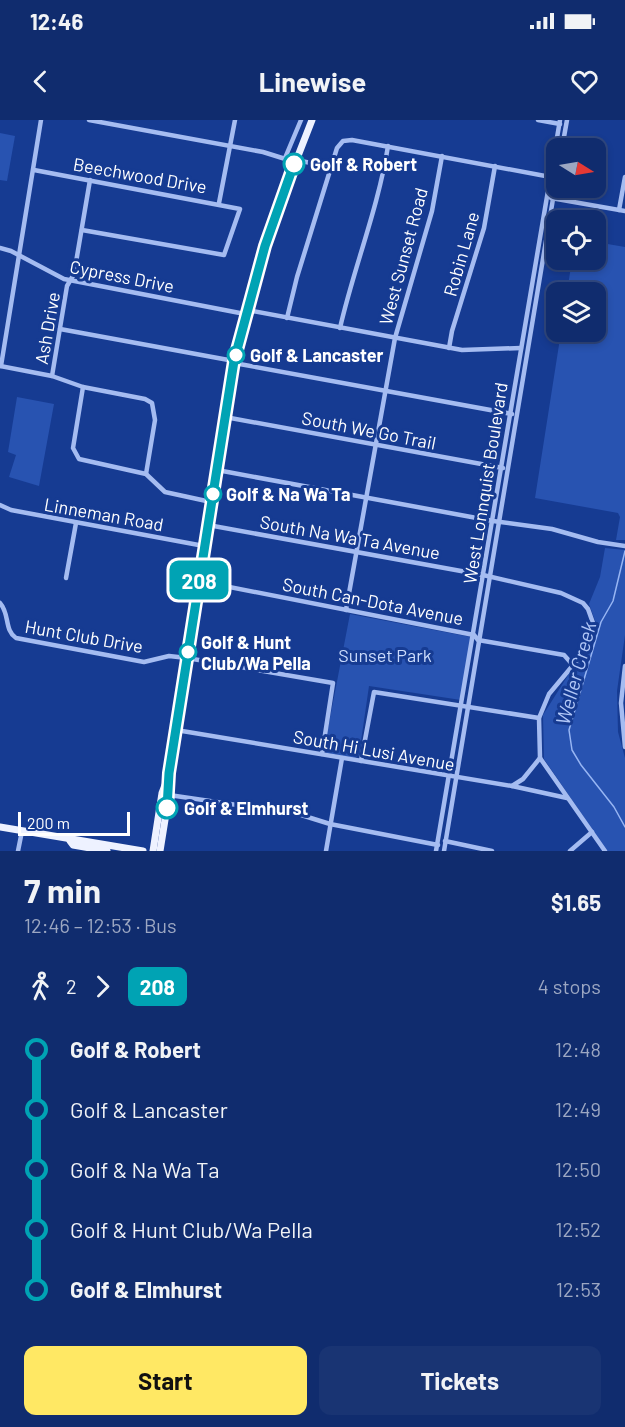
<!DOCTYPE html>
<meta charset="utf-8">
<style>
body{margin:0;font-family:Barlow,sans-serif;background:#193473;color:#f1f3f6;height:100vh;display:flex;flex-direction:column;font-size:22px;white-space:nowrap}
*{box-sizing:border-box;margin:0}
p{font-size:20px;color:#9ca7c2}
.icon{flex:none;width:33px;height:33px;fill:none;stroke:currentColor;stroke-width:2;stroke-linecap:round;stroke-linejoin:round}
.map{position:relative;height:731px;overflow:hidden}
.drawer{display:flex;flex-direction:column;background:#102c6e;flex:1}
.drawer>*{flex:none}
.badge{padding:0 12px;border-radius:9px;font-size:21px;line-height:39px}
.needle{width:39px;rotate:101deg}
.fabs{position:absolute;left:546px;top:18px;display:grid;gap:12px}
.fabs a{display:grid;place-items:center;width:60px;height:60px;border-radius:12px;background:#102c6e;box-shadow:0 3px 9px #0003,0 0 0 2px #304881;font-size:30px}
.scale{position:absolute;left:18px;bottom:15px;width:112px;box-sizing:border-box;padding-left:6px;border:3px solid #fff;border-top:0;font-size:16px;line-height:21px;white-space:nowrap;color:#fff;-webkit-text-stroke:4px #163b92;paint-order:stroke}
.map>.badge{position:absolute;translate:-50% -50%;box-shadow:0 0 0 3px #fff}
.legs{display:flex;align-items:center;gap:9px;height:66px;padding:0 24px;font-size:20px}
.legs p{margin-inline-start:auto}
.summary{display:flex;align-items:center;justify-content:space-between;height:102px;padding:0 24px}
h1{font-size:33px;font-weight:700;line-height:45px}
.primary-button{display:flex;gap:12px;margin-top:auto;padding:12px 24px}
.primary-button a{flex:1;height:69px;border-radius:12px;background:#ffe864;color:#111;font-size:24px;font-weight:700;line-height:69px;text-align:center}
.primary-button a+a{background:#193473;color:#f1f3f6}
ul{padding:0 24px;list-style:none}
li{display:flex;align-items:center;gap:21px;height:60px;font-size:22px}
li i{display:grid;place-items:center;width:9px;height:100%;margin:0 8px;background:currentColor}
li i::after{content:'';width:15px;height:15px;margin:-8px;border:4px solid;border-radius:50%;background:#102c6e}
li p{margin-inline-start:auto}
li:first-child i{background:linear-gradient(#0000 50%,currentColor 0)}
li:last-child i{background:linear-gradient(currentColor 50%,#0000 0)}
.status{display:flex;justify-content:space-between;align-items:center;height:42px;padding:0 30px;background:#102c6e;direction:ltr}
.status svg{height:16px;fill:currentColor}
header{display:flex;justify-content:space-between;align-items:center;height:78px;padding:0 24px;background:#102c6e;font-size:27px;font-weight:700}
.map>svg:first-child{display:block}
.green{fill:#2853b1}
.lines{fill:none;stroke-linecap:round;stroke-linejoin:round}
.stream{stroke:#97b5f3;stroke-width:1.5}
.street{stroke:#a5bcf1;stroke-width:4.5}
.primary{stroke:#eef2ff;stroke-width:7}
.line-1-casing{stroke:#fff;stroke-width:14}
.line-1{stroke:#00a3b4;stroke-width:9}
.stop-1-dot{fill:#fff;stroke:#00a3b4;stroke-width:3}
.labels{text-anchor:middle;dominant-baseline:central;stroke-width:6;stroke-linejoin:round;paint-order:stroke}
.stop-label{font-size:18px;font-weight:bold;fill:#fff;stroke:#163b92;text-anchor:start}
.street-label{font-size:18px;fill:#fff;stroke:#163b92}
.park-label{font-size:18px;fill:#cbdbfc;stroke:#163b92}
.water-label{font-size:20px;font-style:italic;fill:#b1c7f7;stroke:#163b92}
</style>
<div class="status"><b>12:46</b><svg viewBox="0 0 49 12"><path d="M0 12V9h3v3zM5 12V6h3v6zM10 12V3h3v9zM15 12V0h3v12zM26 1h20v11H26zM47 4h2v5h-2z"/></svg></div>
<header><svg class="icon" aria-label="back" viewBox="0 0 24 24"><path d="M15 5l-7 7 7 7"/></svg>Linewise<svg class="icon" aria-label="heart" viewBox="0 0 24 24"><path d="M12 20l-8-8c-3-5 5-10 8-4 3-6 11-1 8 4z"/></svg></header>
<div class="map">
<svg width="625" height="731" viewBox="0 0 625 731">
<rect width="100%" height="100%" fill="#163b92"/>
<g class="green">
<polygon points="0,13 15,16 7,61 0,60"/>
<polygon points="596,122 625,127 625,420 616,420 620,397 618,393 535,378 561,212 596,212 596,172 567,172 572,140 596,140"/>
<polygon points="17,277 54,284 39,366 9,357 16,335 8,332"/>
<polygon points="605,428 625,430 625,515 617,571 618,612 625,638 625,731 607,731 544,639 543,595 572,549 587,535 593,525 597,506 589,484 600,457"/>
<polygon points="350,494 471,517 461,580 369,566 359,635 355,638 327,633 324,629"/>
</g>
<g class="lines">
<polyline class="stream" points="625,431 613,481 601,502 569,610 572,630 581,645 614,687 625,707"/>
<g class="street">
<polyline points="89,0 263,32 295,42"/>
<polyline points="538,0 560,4"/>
<polyline points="562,28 567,0"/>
<polyline points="285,38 301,0"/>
<polyline points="296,40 331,47"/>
<polyline points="34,50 240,89 224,135 82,110"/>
<polyline points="551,78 625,91"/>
<polyline points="219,83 235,0"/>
<polyline points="619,90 625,57"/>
<polyline points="0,128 11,131 64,159 245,194"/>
<polyline points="247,190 462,230 521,228"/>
<polyline points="287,198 297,157 337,28 343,21 352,20 556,58"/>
<path d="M 340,208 C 354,147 378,89 388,26"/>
<polyline points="60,209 234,241"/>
<polyline points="449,228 452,211 484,108 495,46"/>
<polyline points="234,243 512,294"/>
<polyline points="0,246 52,256 83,267 145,279 152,283 155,300 146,354"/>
<polyline points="1,246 41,0"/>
<polyline points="52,256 67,166 74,154 90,60"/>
<polyline points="83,267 73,328 79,339 146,354 165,372 211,382"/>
<polyline points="225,297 503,348"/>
<polyline points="217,350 493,401 552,409 598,422 625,426"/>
<polyline points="0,385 11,390 204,426"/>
<polyline points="208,405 483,455 561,473 583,483 588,489 593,503 589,526 549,574 539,598 540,638 523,659 512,666"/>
<polyline points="66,458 76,403"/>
<polyline points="199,461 474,515 478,520 564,535 572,544"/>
<path d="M 0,483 C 10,494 4,510 16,518 L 144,542 L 169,536 L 187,538 L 333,563 L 322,634"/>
<polyline points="346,490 395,218 432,91 442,36"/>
<polyline points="625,546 621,583 625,627"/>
<polyline points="176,610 512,666 567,678"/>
<polyline points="540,638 605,731"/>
<polyline points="361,641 374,572 539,598"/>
<polyline points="169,675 298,694 330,704 438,725"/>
<polyline points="445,721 492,731"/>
<polyline points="18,731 22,711"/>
<polyline points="326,731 342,638"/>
<polyline points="436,731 560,0"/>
<polyline points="444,731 556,61"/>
<polyline points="570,731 592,712"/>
</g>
<g class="primary">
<polyline points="0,707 143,731"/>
<polyline points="70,721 73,725 107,731"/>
<polyline points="153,731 162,673 167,660"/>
<polyline points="160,731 169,675 169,653 238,222 273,100 312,0"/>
</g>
</g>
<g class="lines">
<defs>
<polyline id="line-1" points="167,688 169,653 234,241 265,126 294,44"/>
</defs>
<use href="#line-1" class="line-1-casing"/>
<use href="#line-1" class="line-1"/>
</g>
<g class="stop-1-dot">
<circle cx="294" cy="44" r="10"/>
<circle cx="236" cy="235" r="8"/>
<circle cx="213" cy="374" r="8"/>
<circle cx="188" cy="532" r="8"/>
<circle cx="167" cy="688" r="10"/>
</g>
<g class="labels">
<g class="stop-label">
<text x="310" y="44">Golf &amp; Robert</text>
<text x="250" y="235">Golf &amp; Lancaster</text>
<text x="226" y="374">Golf &amp; Na Wa Ta</text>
<text x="201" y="522">Golf &amp; Hunt<tspan x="201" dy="21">Club/Wa Pella</tspan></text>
<text x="184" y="688">Golf &amp; Elmhurst</text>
</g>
<g class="street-label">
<text transform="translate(140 55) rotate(10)">Beechwood Drive</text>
<text transform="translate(461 134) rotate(-74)">Robin Lane</text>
<text transform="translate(403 136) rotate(-75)">West Sunset Road</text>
<text transform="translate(122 156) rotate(11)">Cypress Drive</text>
<text transform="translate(47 208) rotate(-80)">Ash Drive</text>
<text transform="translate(369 310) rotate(11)">South We Go Trail</text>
<text transform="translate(485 363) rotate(-81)">West Lonnquist Boulevard</text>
<text transform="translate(104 394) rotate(10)">Linneman Road</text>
<text transform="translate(350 417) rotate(10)">South Na Wa Ta Avenue</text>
<text transform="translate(373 481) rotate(11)">South Can-Dota Avenue</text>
<text transform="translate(84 516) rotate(10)">Hunt Club Drive</text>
<text transform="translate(374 630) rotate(10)">South Hi Lusi Avenue</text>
</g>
<g class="park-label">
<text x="385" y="535">Sunset Park</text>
</g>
<g class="water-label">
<text transform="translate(575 553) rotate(-75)">Weller Creek</text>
</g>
</g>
</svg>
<div class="fabs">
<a><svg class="needle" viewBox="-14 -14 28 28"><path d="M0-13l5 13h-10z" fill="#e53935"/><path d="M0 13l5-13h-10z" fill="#9ca7c2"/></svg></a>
<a><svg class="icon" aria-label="locate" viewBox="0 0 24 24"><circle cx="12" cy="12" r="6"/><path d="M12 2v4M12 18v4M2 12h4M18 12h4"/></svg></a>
<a><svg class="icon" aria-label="layers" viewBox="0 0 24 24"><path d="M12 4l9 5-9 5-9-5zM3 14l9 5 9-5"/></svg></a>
</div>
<div class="scale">200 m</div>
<b class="badge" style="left:199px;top:460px;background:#00a3b4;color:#fff">208</b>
</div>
<section class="drawer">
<div class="summary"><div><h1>7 min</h1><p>12:46 – 12:53 · Bus</p></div><b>$1.65</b></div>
<div class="legs"><svg class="icon" aria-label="walk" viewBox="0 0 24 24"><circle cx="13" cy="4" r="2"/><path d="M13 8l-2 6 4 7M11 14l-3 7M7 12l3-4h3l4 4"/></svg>2<svg class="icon" aria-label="forward" viewBox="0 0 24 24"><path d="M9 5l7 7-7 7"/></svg><b class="badge" style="background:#00a3b4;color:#fff">208</b><p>4 stops</p></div>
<ul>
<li><i style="color:#00a3b4"></i><b>Golf &amp; Robert</b><p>12:48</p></li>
<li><i style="color:#00a3b4"></i><span>Golf &amp; Lancaster</span><p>12:49</p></li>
<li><i style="color:#00a3b4"></i><span>Golf &amp; Na Wa Ta</span><p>12:50</p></li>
<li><i style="color:#00a3b4"></i><span>Golf &amp; Hunt Club/Wa Pella</span><p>12:52</p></li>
<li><i style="color:#00a3b4"></i><b>Golf &amp; Elmhurst</b><p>12:53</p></li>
</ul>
<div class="primary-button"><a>Start</a><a>Tickets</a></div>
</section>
